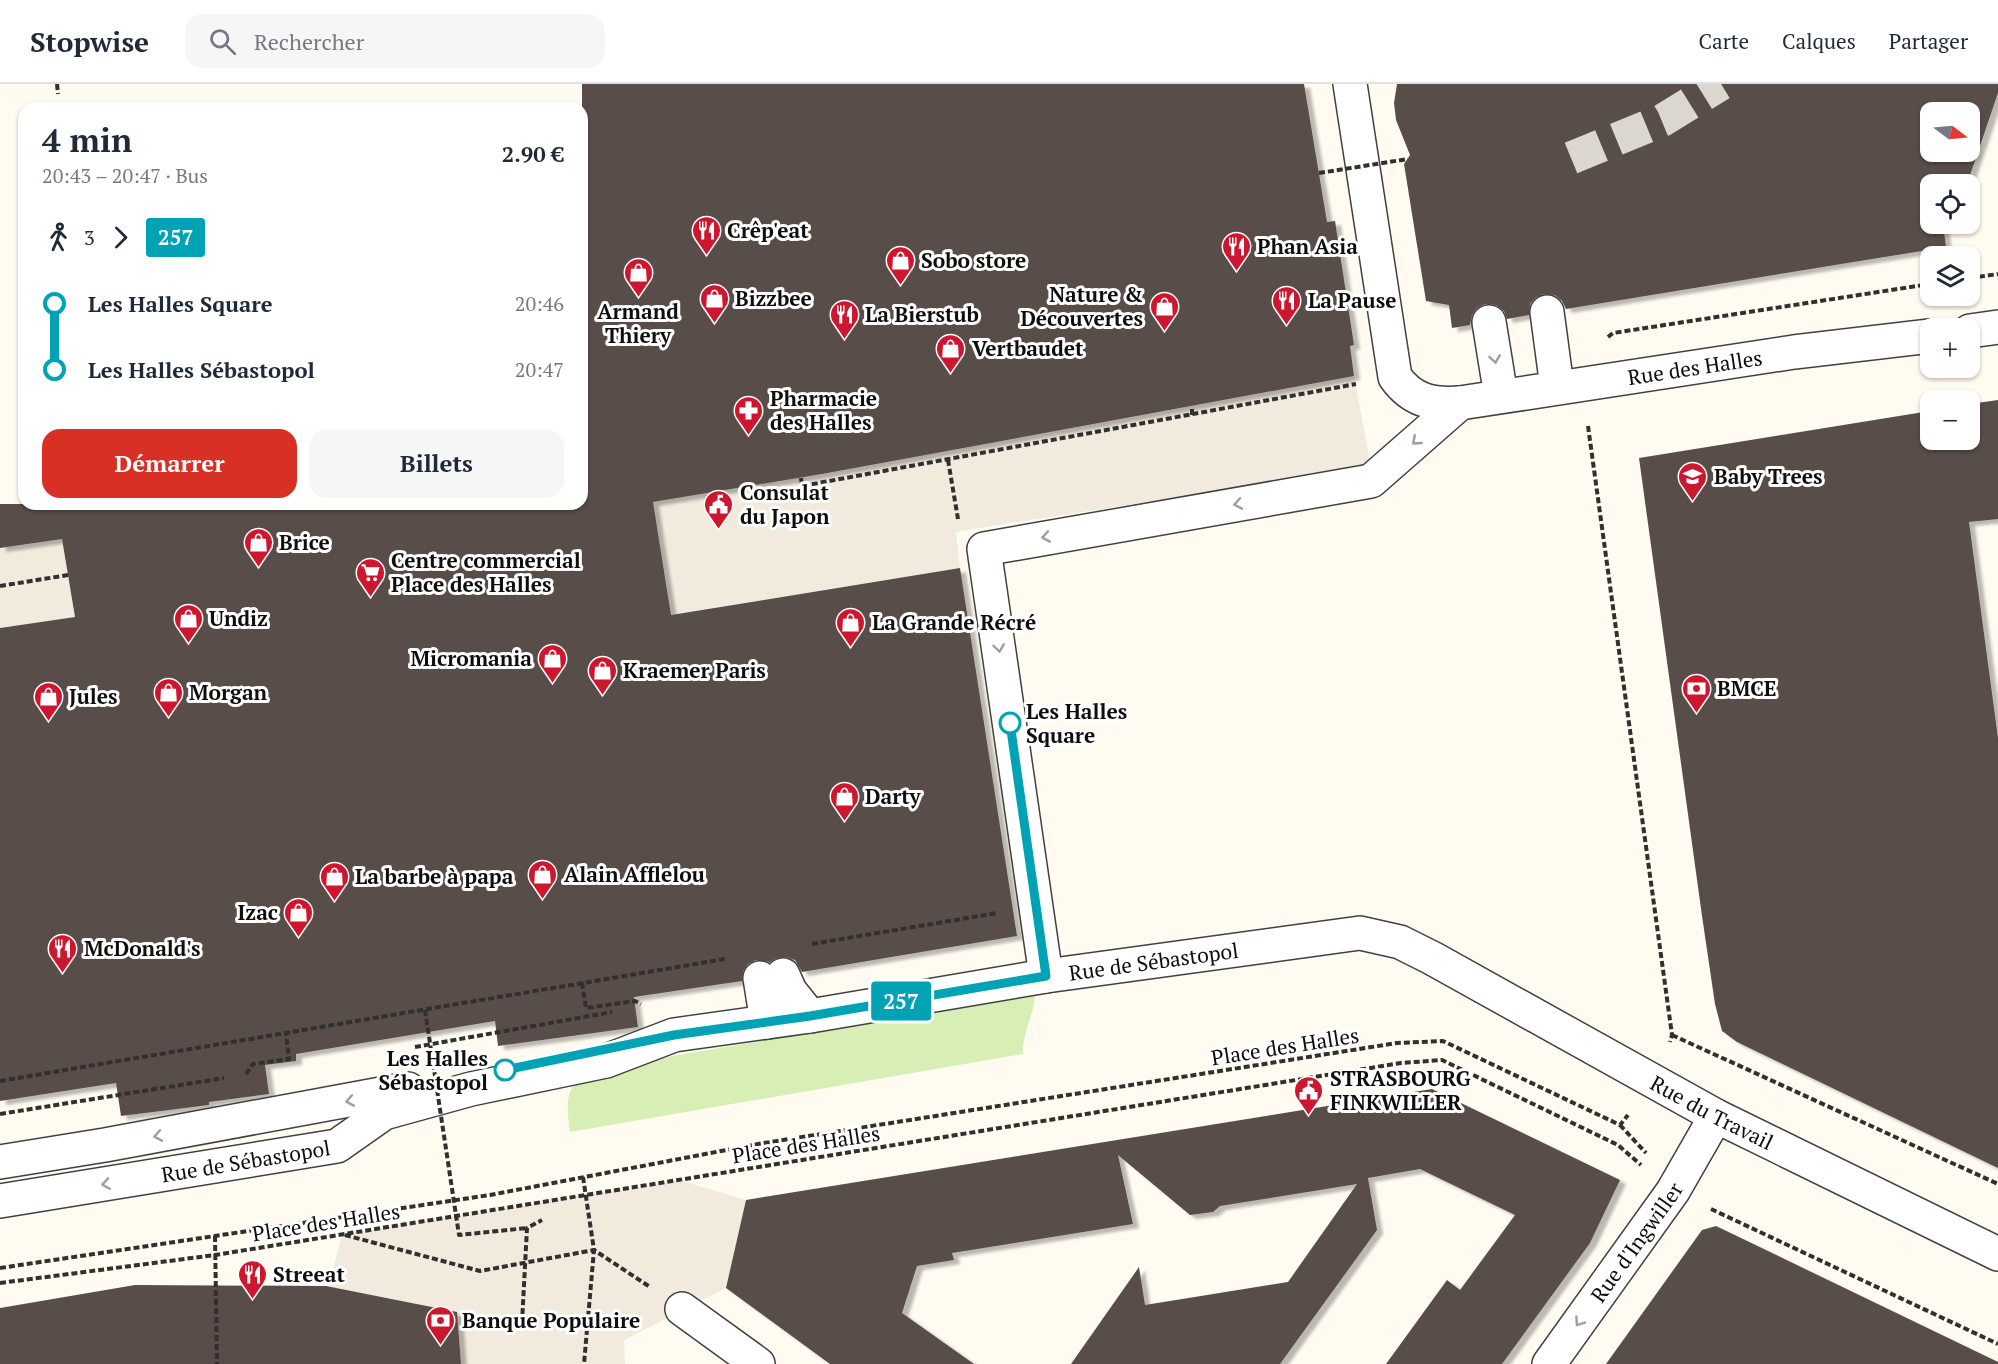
<!DOCTYPE html>
<html lang="fr">
<meta charset="utf-8">
<style>
body{margin:0;font-family:"PT Serif",serif;background:#f6f6f7;color:#1f2937;height:100vh;display:flex;flex-direction:column;font-size:22px;white-space:nowrap}
*{box-sizing:border-box;margin:0}
p{font-size:20px;color:#747a83}
.icon{flex:none;width:33px;height:33px;fill:none;stroke:currentColor;stroke-width:2;stroke-linecap:round;stroke-linejoin:round}
.map{position:relative;flex:1;overflow:hidden}
.details{position:absolute;left:18px;top:18px;width:570px;height:408px;display:flex;flex-direction:column;background:#fff;border-radius:18px;box-shadow:0 2px 4px #0004}
.details>*{flex:none}
.badge{padding:0 12px;border-radius:4px;font-size:21px;line-height:39px}
.needle{width:39px;rotate:106deg}
.fabs{position:absolute;left:1920px;top:18px;display:grid;gap:12px}
.fabs a{display:grid;place-items:center;width:60px;height:60px;border-radius:12px;background:#fff;box-shadow:0 2px 4px #0004;font-size:30px}
.map>.badge{position:absolute;translate:-50% -50%;box-shadow:0 0 0 3px #fff}
.legs{display:flex;align-items:center;gap:9px;height:66px;padding:0 24px;font-size:20px}
.legs p{margin-inline-start:auto}
.headline{display:flex;align-items:center;justify-content:space-between;height:102px;padding:0 24px}
h1{font-size:33px;font-weight:700;line-height:45px}
.action{display:flex;gap:12px;margin-top:auto;padding:12px 24px}
.action a{flex:1;height:69px;border-radius:18px;background:#d93025;color:#fff;font-size:24px;font-weight:700;line-height:69px;text-align:center}
.action a+a{background:#f6f6f7;color:#1f2937}
ul{padding:0 24px;list-style:none}
li{display:flex;align-items:center;gap:21px;height:66px;font-size:22px}
li i{display:grid;place-items:center;width:9px;height:100%;margin:0 8px;background:currentColor}
li i::after{content:'';width:15px;height:15px;margin:-8px;border:4px solid;border-radius:50%;background:#fff}
li p{margin-inline-start:auto}
li:first-child i{background:linear-gradient(#0000 50%,currentColor 0)}
li:last-child i{background:linear-gradient(currentColor 50%,#0000 0)}
header{display:flex;align-items:center;gap:36px;box-sizing:border-box;height:84px;padding:0 30px;background:#fff;border-bottom:2px solid #e0e1e3}
header strong{font-size:28px}
nav{display:flex;gap:33px;margin-inline-start:auto;font-size:21px}
.search{width:420px;height:54px;background:#f6f6f7;display:flex;align-items:center;gap:15px;box-sizing:border-box;padding:0 21px;border-radius:18px;color:#747a83;font-size:22px}
.map>svg:first-child{display:block}
.green{fill:#d7eeb4}
.plaza{fill:#f1eadd}
.building{fill:#584e49;fill-rule:evenodd;filter:url(#shadow)}
.lines{fill:none;stroke-linecap:round;stroke-linejoin:round}
.minor-tunnel{stroke:#dbd7ce;stroke-width:33;stroke-dasharray:33 16;stroke-linecap:butt}
.minor-casing{stroke:#414141;stroke-width:36}
.path{stroke:#303030;stroke-width:4;stroke-dasharray:6 3;stroke-linecap:butt}
.minor{stroke:#fff;stroke-width:33}
.path-bridge{stroke:#303030;stroke-width:4;stroke-dasharray:6 3;stroke-linecap:butt}
.oneway{stroke:#9f9f9f}
.line-1-casing{stroke:#fff;stroke-width:14}
.line-1{stroke:#00a3b4;stroke-width:9}
.stop-1-dot{fill:#fff;stroke:#00a3b4;stroke-width:3}
.labels{text-anchor:middle;dominant-baseline:central;stroke-width:6;stroke-linejoin:round;paint-order:stroke}
.poi-label{font-size:21px;font-weight:bold;fill:#0e0e0e;stroke:#fff;text-anchor:start}
.street-label{font-size:21px;fill:#0e0e0e;stroke:#fff}
.stop-label{font-size:21px;font-weight:bold;fill:#0e0e0e;stroke:#fff;text-anchor:start}
</style>
<header>
<strong>Stopwise</strong>
<div class="search"><svg class="icon" aria-label="search" viewBox="0 0 24 24"><circle cx="10" cy="10" r="6"/><path d="M15 15l6 6"/></svg>Rechercher</div>
<nav><a>Carte</a><a>Calques</a><a>Partager</a></nav>
</header>
<div class="map">
<svg width="1998" height="1280" viewBox="0 0 1998 1280">
<defs>
<filter id="shadow"><feDropShadow dx="6" dy="4" stdDeviation="1.5" flood-color="#0004"/></filter>
</defs>
<rect width="100%" height="100%" fill="#fffbf0"/>
<path class="green" d="M 1035,911 C 1034,932 1022,948 1023,970 L 570,1048 C 566,1016 564,1001 595,985 Z"/>
<g class="plaza">
<polygon points="1354,292 1371,383 960,447 956,449 960,484 671,531 653,418 822,390"/>
<polygon points="62,455 75,533 0,544 0,464"/>
<polygon points="679,1096 746,1116 726,1204 624,1256 625,1280 461,1280 457,1228 329,1203 342,1150"/>
</g>
<g class="building">
<polygon points="582,0 1304,0 1327,138 1335,137 1354,261 1350,262 1354,292 822,390 653,418 671,531 960,484 1017,852 802,888 795,876 786,873 776,874 770,878 756,876 748,880 743,887 742,897 634,913 638,943 498,962 495,937 296,970 296,977 265,981 269,1010 209,1018 209,1021 121,1032 116,999 0,1017 0,544 75,533 62,455 0,464 0,420 582,420"/>
<path d="M 1397,0 L 1998,0 L 1998,9 L 1967,100 L 1930,100 L 1930,140 L 1943,140 L 1946,163 L 1566,225 L 1562,217 L 1555,211 L 1544,210 L 1535,214 L 1530,220 L 1529,231 L 1507,235 L 1504,227 L 1496,221 L 1485,220 L 1477,224 L 1472,231 L 1470,241 L 1452,244 L 1449,221 L 1426,217 L 1404,80 L 1410,71 L 1396,36 L 1394,19 ZM 1930,28 L 1970,28 L 1970,68 L 1930,68 Z"/>
<polygon points="1998,316 1998,435 1969,438 1998,654 1998,1084 1737,958 1722,947 1715,920 1702,832 1639,374 1930,327 1930,356 1970,356 1970,320"/>
<polygon points="1432,1005 1620,1096 1590,1159 1502,1280 1386,1280 1447,1196 1460,1206 1515,1131 1420,1085 1368,1094 1377,1146 1280,1280 1071,1280 1139,1183 1145,1221 1288,1198 1357,1100 1220,1122 1213,1128 1190,1131 1118,1071 1133,1140 952,1169 954,1176 917,1182 902,1229 974,1280 830,1280 726,1204 746,1116"/>
<polygon points="1716,1142 1998,1278 1998,1280 1606,1280 1702,1146"/>
<polygon points="135,1201 326,1202 457,1228 461,1280 0,1280 0,1224"/>
</g>
<g class="lines">
<polyline class="minor-tunnel" points="1571,74 1663,36 1721,0"/>
<defs>
<g id="minor">
<path id="s1" d="M 1350,0 L 1395,293 C 1412,317 1433,321 1460,319 L 1794,268 L 1930,252"/>
<polyline points="1547,228 1557,303"/>
<polyline points="1489,238 1501,312"/>
<polyline points="1970,247 1998,243"/>
<polyline points="783,891 790,907 810,932"/>
<polyline points="1046,892 984,465 1371,397 1460,319"/>
<polyline points="760,894 767,938"/>
<polyline points="0,1078 105,1061 408,1005"/>
<path id="s2" d="M 0,1117 L 337,1062 L 384,1029 L 471,1005 L 606,977 L 674,951 L 810,932 L 1046,892 L 1360,849 L 1400,858 L 1432,874 L 1716,1032 L 1998,1170"/>
<polyline points="682,1225 758,1280"/>
<path id="s3" d="M 1549,1280 L 1673,1107 L 1716,1032"/>
</g>
</defs>
<use href="#minor" class="minor-casing"/>
<g class="path">
<polyline points="57,0 58,10"/>
<polyline points="1970,194 1998,190"/>
<polyline points="1608,253 1613,249 1930,200"/>
<polyline points="1192,331 1192,322"/>
<polyline points="1588,342 1672,951 1670,958"/>
<polyline points="948,376 958,435"/>
<polyline points="801,394 802,402 1356,300"/>
<polyline points="0,502 68,491"/>
<polyline points="812,860 997,829"/>
<polyline points="582,899 586,924 635,917 641,920"/>
<polyline points="1672,951 1998,1100"/>
<polyline points="415,963 612,928"/>
<polyline points="246,990 253,980 289,975 286,949"/>
<polyline points="0,997 725,875"/>
<polyline points="0,1030 224,994"/>
<polyline points="1620,1041 1646,1069"/>
<polyline points="583,1093 594,1166 584,1280"/>
<polyline points="1711,1125 1998,1260"/>
<polyline points="345,1151 480,1187 594,1166 650,1203"/>
<polyline points="215,1152 217,1280"/>
<polyline points="0,1184 490,1111 758,1060 1397,959 1443,957 1620,1041 1628,1031"/>
<polyline points="0,1199 215,1171 1401,979 1442,976 1618,1061 1641,1081"/>
<polyline points="522,1239 527,1144 542,1136"/>
</g>
<use href="#minor" class="minor"/>
<g class="path-bridge">
<polyline points="1319,89 1408,75"/>
<polyline points="425,926 459,1151 527,1144"/>
</g>
</g>
<defs><path id="oneway-chevron" d="M-2-3.5L2.5 0L-2 3.5" fill="none" stroke-width="1.6" stroke-linecap="round" stroke-linejoin="round" transform="scale(1.5)"/></defs>
<g class="oneway">
<use href="#oneway-chevron" transform="translate(1495 275) rotate(81)"/>
<use href="#oneway-chevron" transform="translate(1416 357) rotate(139)"/>
<use href="#oneway-chevron" transform="translate(1238 420) rotate(170)"/>
<use href="#oneway-chevron" transform="translate(1046 453) rotate(170)"/>
<use href="#oneway-chevron" transform="translate(999 564) rotate(82)"/>
<use href="#oneway-chevron" transform="translate(350 1017) rotate(170)"/>
<use href="#oneway-chevron" transform="translate(158 1052) rotate(170)"/>
<use href="#oneway-chevron" transform="translate(106 1100) rotate(171)"/>
<use href="#oneway-chevron" transform="translate(1579 1238) rotate(125)"/>
</g>
<g class="lines">
<defs>
<polyline id="line-1" points="505,986 674,951 810,932 1046,892 1010,639"/>
</defs>
<use href="#line-1" class="line-1-casing"/>
<use href="#line-1" class="line-1"/>
</g>
<defs>
<symbol id="restaurant-pin" viewBox="-11 -11 22 30"><path d="M0 17L-7.5 6A9.5 9.5 0 1 1 7.5 6Z" fill="#cd172e" stroke="#fff"/><path d="M-5-6h1v4h1v-4h1v4h1v-4h1v5L-1.5 .5V6h-2V.5L-5-1ZM5-6V6H3V1.5H1.5Q1.5-4 5-6Z" fill="#fff"/></symbol>
<symbol id="shop-pin" viewBox="-11 -11 22 30"><path d="M0 17L-7.5 6A9.5 9.5 0 1 1 7.5 6Z" fill="#cd172e" stroke="#fff"/><path d="M-5-2.5h2.3a2.7 3.5 0 0 1 5.4 0H5L5.5 6h-11ZM-1.5-2.5h3a1.5 2.3 0 0 0-3 0Z" fill="#fff"/></symbol>
<symbol id="pharmacy-pin" viewBox="-11 -11 22 30"><path d="M0 17L-7.5 6A9.5 9.5 0 1 1 7.5 6Z" fill="#cd172e" stroke="#fff"/><path d="M-2-6h4v4h4v4h-4v4h-4v-4h-4v-4h4Z" fill="#fff"/></symbol>
<symbol id="school-pin" viewBox="-11 -11 22 30"><path d="M0 17L-7.5 6A9.5 9.5 0 1 1 7.5 6Z" fill="#cd172e" stroke="#fff"/><path d="M0-5L7-2L0 1L-7-2ZM-4 1L0 2.5L4 1V4Q0 6-4 4Z" fill="#fff"/></symbol>
<symbol id="civic-pin" viewBox="-11 -11 22 30"><path d="M0 17L-7.5 6A9.5 9.5 0 1 1 7.5 6Z" fill="#cd172e" stroke="#fff"/><path d="M-.6-6.5H3V-4.5H.6V-3L4-1V1h2V6H-6V1h2V-1L-.6-3ZM-1.2 2.5V6h2.4V2.5Z" fill="#fff"/></symbol>
<symbol id="supermarket-pin" viewBox="-11 -11 22 30"><path d="M0 17L-7.5 6A9.5 9.5 0 1 1 7.5 6Z" fill="#cd172e" stroke="#fff"/><path d="M-6-5.5h2.5l.6 2H6L4.5 2H-2.5L-4.4-4H-6ZM-1.5 3.2a1.3 1.3 0 1 0 .1 0ZM3 3.2a1.3 1.3 0 1 0 .1 0Z" fill="#fff"/></symbol>
<symbol id="bank-pin" viewBox="-11 -11 22 30"><path d="M0 17L-7.5 6A9.5 9.5 0 1 1 7.5 6Z" fill="#cd172e" stroke="#fff"/><path d="M-6-4H6V4H-6ZM0-2.3a2.3 2.3 0 1 0 0 4.6a2.3 2.3 0 1 0 0-4.6Z" fill="#fff"/></symbol>
</defs>
<g fill-rule="evenodd">
<use href="#restaurant-pin" x="690" y="130" width="33" height="45"/>
<use href="#restaurant-pin" x="1220" y="146" width="33" height="45"/>
<use href="#shop-pin" x="884" y="160" width="33" height="45"/>
<use href="#shop-pin" x="622" y="172" width="33" height="45"/>
<use href="#shop-pin" x="698" y="198" width="33" height="45"/>
<use href="#restaurant-pin" x="1270" y="200" width="33" height="45"/>
<use href="#shop-pin" x="1148" y="206" width="33" height="45"/>
<use href="#restaurant-pin" x="828" y="214" width="33" height="45"/>
<use href="#shop-pin" x="934" y="248" width="33" height="45"/>
<use href="#pharmacy-pin" x="732" y="310" width="33" height="45"/>
<use href="#school-pin" x="1676" y="376" width="33" height="45"/>
<use href="#civic-pin" x="702" y="404" width="33" height="45"/>
<use href="#shop-pin" x="242" y="442" width="33" height="45"/>
<use href="#supermarket-pin" x="354" y="472" width="33" height="45"/>
<use href="#shop-pin" x="172" y="518" width="33" height="45"/>
<use href="#shop-pin" x="834" y="522" width="33" height="45"/>
<use href="#shop-pin" x="536" y="558" width="33" height="45"/>
<use href="#shop-pin" x="586" y="570" width="33" height="45"/>
<use href="#bank-pin" x="1680" y="588" width="33" height="45"/>
<use href="#shop-pin" x="152" y="592" width="33" height="45"/>
<use href="#shop-pin" x="32" y="596" width="33" height="45"/>
<use href="#shop-pin" x="828" y="696" width="33" height="45"/>
<use href="#shop-pin" x="526" y="774" width="33" height="45"/>
<use href="#shop-pin" x="318" y="776" width="33" height="45"/>
<use href="#shop-pin" x="282" y="812" width="33" height="45"/>
<use href="#restaurant-pin" x="46" y="848" width="33" height="45"/>
<use href="#civic-pin" x="1292" y="990" width="33" height="45"/>
<use href="#restaurant-pin" x="236" y="1174" width="33" height="45"/>
<use href="#bank-pin" x="424" y="1220" width="33" height="45"/>
</g>
<g class="stop-1-dot">
<circle cx="1010" cy="639" r="10"/>
<circle cx="505" cy="986" r="10"/>
</g>
<g class="labels">
<g class="poi-label">
<text x="727" y="146">Crêp'eat</text>
<text x="1257" y="162">Phan Asia</text>
<text x="921" y="176">Sobo store</text>
<text x="1143" y="210" text-anchor="end">Nature &amp;<tspan x="1143" dy="24">Découvertes</tspan></text>
<text x="735" y="214">Bizzbee</text>
<text x="1308" y="216">La Pause</text>
<text x="638" y="227" text-anchor="middle">Armand<tspan x="638" dy="24">Thiery</tspan></text>
<text x="865" y="230">La Bierstub</text>
<text x="972" y="264">Vertbaudet</text>
<text x="770" y="314">Pharmacie<tspan x="770" dy="24">des Halles</tspan></text>
<text x="1714" y="392">Baby Trees</text>
<text x="740" y="408">Consulat<tspan x="740" dy="24">du Japon</tspan></text>
<text x="279" y="458">Brice</text>
<text x="391" y="476">Centre commercial<tspan x="391" dy="24">Place des Halles</tspan></text>
<text x="209" y="534">Undiz</text>
<text x="872" y="538">La Grande Récré</text>
<text x="532" y="574" text-anchor="end">Micromania</text>
<text x="623" y="586">Kraemer Paris</text>
<text x="1717" y="604">BMCE</text>
<text x="189" y="608">Morgan</text>
<text x="69" y="612">Jules</text>
<text x="865" y="712">Darty</text>
<text x="564" y="790">Alain Afflelou</text>
<text x="355" y="792">La barbe à papa</text>
<text x="278" y="828" text-anchor="end">Izac</text>
<text x="84" y="864">McDonald's</text>
<text x="1330" y="994">STRASBOURG<tspan x="1330" dy="24">FINKWILLER</tspan></text>
<text x="273" y="1190">Streeat</text>
<text x="462" y="1236">Banque Populaire</text>
</g>
<g class="street-label">
<text stroke="none"><textPath href="#s1" startOffset="608">Rue des Halles</textPath></text>
<text stroke="none"><textPath href="#s2" startOffset="1185">Rue de Sébastopol</textPath></text>
<text transform="translate(1285 962) rotate(-9)">Place des Halles</text>
<text stroke="none"><textPath href="#s2" startOffset="1790">Rue du Travail</textPath></text>
<text transform="translate(806 1060) rotate(-9)">Place des Halles</text>
<text stroke="none"><textPath href="#s2" startOffset="249">Rue de Sébastopol</textPath></text>
<text transform="translate(326 1138) rotate(-9)">Place des Halles</text>
<text stroke="none"><textPath href="#s3" startOffset="150">Rue d'Ingwiller</textPath></text>
</g>
<g class="stop-label">
<text x="1026" y="627">Les Halles<tspan x="1026" dy="24">Square</tspan></text>
<text x="488" y="974" text-anchor="end">Les Halles<tspan x="488" dy="24">Sébastopol</tspan></text>
</g>
</g>
</svg>
<div class="fabs">
<a><svg class="needle" viewBox="-14 -14 28 28"><path d="M0-13l5 13h-10z" fill="#e53935"/><path d="M0 13l5-13h-10z" fill="#747a83"/></svg></a>
<a><svg class="icon" aria-label="locate" viewBox="0 0 24 24"><circle cx="12" cy="12" r="6"/><path d="M12 2v4M12 18v4M2 12h4M18 12h4"/></svg></a>
<a><svg class="icon" aria-label="layers" viewBox="0 0 24 24"><path d="M12 4l9 5-9 5-9-5zM3 14l9 5 9-5"/></svg></a>
<a>+</a>
<a>−</a>
</div>
<b class="badge" style="left:901px;top:917px;background:#00a3b4;color:#fff">257</b>
<section class="details">
<div class="headline"><div><h1>4 min</h1><p>20:43 – 20:47 · Bus</p></div><b>2.90 €</b></div>
<div class="legs"><svg class="icon" aria-label="walk" viewBox="0 0 24 24"><circle cx="13" cy="4" r="2"/><path d="M13 8l-2 6 4 7M11 14l-3 7M7 12l3-4h3l4 4"/></svg>3<svg class="icon" aria-label="forward" viewBox="0 0 24 24"><path d="M9 5l7 7-7 7"/></svg><b class="badge" style="background:#00a3b4;color:#fff">257</b></div>
<ul>
<li><i style="color:#00a3b4"></i><b>Les Halles Square</b><p>20:46</p></li>
<li><i style="color:#00a3b4"></i><b>Les Halles Sébastopol</b><p>20:47</p></li>
</ul>
<div class="action"><a>Démarrer</a><a>Billets</a></div>
</section>
</div>
